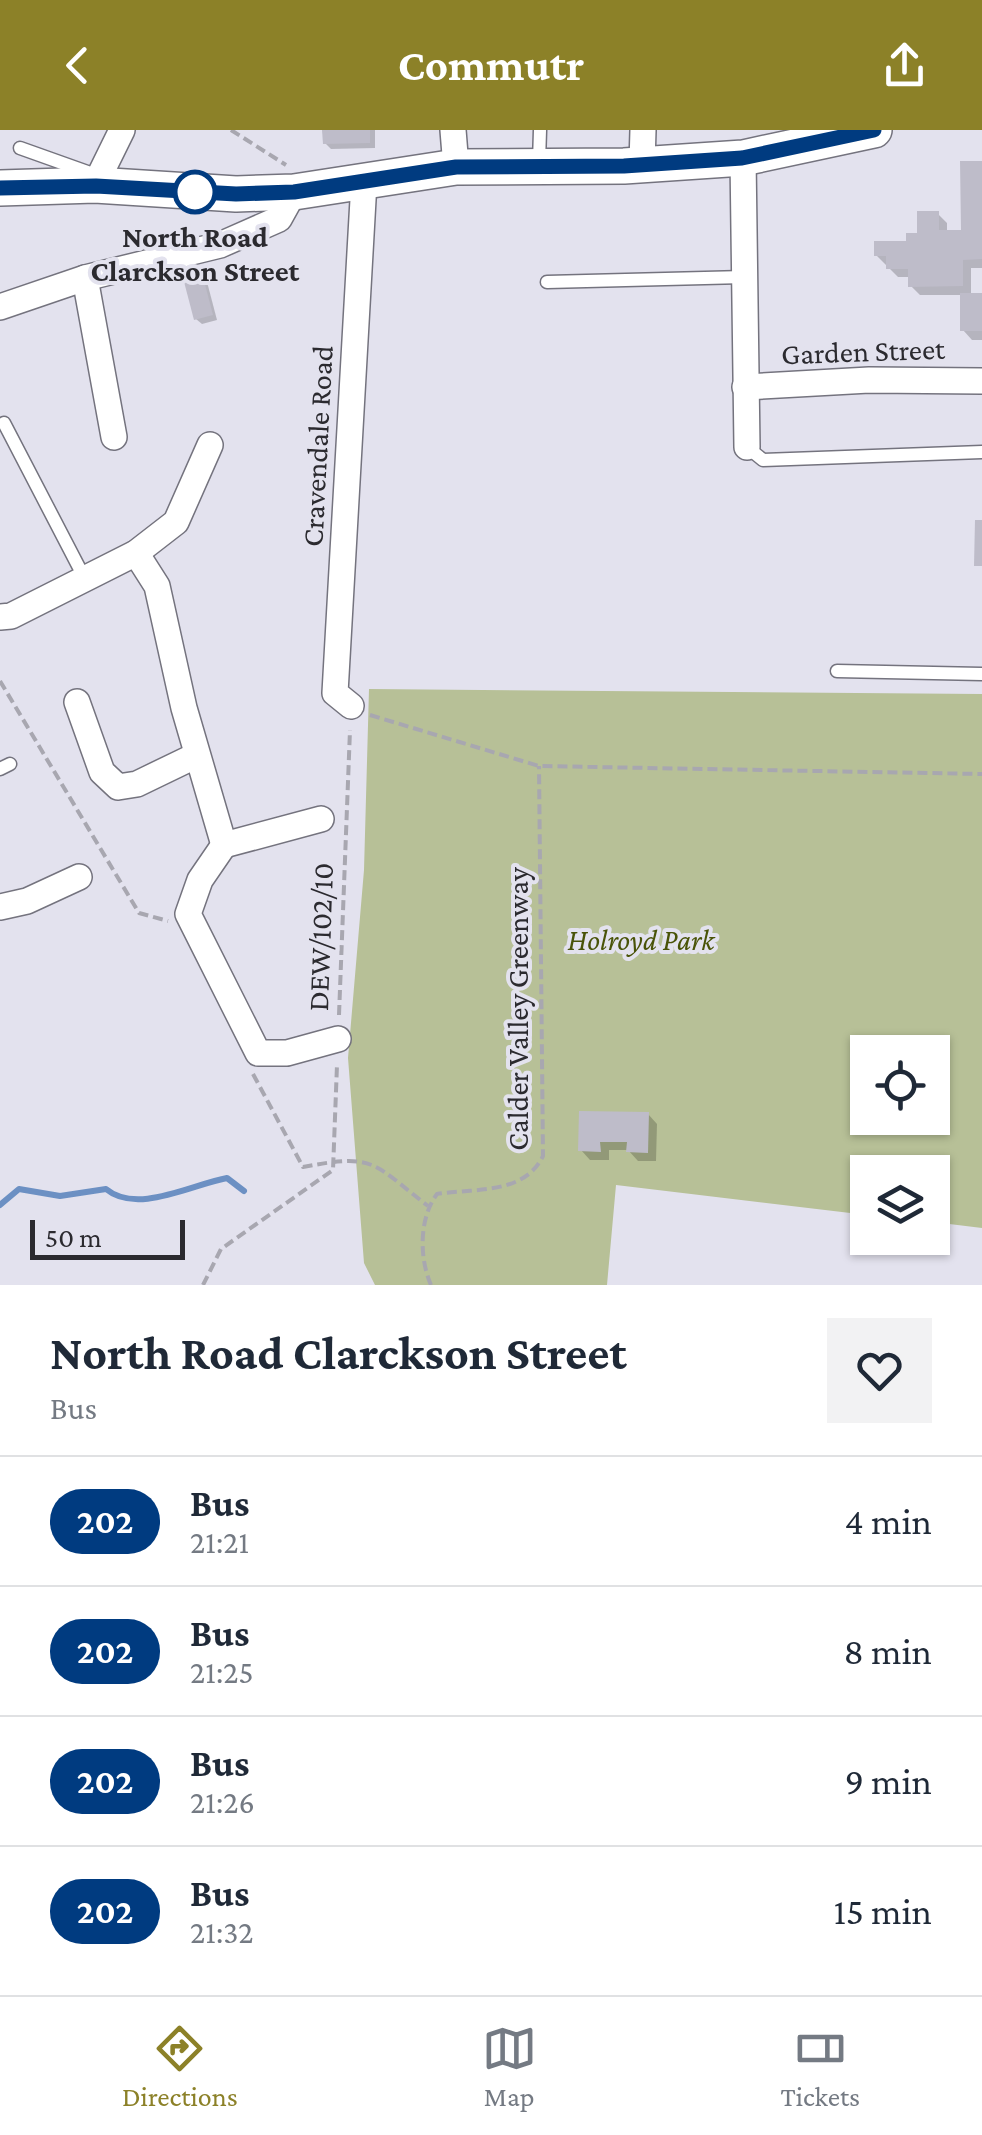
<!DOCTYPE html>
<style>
body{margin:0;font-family:"Crimson Pro",serif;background:#f2f2f3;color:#1f2937;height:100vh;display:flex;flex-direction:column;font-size:38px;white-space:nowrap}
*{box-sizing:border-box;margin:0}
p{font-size:32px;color:#747a83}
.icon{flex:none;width:55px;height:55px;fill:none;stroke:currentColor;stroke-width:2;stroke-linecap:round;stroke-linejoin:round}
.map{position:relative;height:1155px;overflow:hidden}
.drawer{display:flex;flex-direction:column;background:#fff;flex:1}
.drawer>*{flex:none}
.badge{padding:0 20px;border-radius:32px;font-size:35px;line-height:65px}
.fabs{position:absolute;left:850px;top:905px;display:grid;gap:20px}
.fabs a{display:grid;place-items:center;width:100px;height:100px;border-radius:0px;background:#fff;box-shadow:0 2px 8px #0004;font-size:50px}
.scale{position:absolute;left:30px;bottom:25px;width:155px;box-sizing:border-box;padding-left:10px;border:5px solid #2b2a2f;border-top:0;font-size:28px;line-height:35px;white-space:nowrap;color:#2b2a2f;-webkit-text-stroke:8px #e3e2ee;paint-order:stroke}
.map>.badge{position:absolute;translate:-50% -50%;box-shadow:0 0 0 5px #fff}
.round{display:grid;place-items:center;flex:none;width:105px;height:105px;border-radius:0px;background:#f2f2f3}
.overview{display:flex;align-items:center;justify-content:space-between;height:170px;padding:0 50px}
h1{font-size:48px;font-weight:700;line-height:75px}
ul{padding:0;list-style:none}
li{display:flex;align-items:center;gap:30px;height:130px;padding:0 50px;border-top:2px solid #e0e1e3}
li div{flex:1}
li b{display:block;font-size:38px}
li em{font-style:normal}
li .badge{min-width:110px;font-weight:700;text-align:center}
header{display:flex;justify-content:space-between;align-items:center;height:130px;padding:0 50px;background:#8c8128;color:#fff;font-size:45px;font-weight:700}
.tab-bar{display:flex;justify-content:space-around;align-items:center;height:140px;border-top:2px solid #e0e1e3;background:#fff;font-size:28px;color:#747a83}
.tab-bar a{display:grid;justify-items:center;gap:5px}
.tab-bar .selected{color:#8c8128}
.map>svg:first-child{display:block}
.green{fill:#b7c097;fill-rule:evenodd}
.shadow{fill:#0003}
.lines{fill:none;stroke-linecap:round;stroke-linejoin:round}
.stream{stroke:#6c90c3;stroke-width:6}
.building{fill:#bebcc9}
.lane-casing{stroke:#74737e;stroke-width:15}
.street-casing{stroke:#74737e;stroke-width:28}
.secondary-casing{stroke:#74737e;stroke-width:38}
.path{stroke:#a8a7b0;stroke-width:4;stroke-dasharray:10 5;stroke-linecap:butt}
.lane{stroke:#fff;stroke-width:12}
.street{stroke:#fff;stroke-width:25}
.secondary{stroke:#fff;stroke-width:35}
.line-casing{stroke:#fff;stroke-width:22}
.line{stroke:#003b80;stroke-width:15}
.stop-dot{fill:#fff;stroke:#003b80;stroke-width:5}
.labels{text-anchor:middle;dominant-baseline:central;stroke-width:8;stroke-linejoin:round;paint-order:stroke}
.stop-label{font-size:30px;font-weight:bold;fill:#2b2a2f;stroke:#e3e2ee}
.street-label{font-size:30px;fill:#2b2a2f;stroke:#e3e2ee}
.park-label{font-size:30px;font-style:italic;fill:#495308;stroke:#e3e2ee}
</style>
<header><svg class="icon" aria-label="back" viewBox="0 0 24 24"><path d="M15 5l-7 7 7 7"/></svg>Commutr<svg class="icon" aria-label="share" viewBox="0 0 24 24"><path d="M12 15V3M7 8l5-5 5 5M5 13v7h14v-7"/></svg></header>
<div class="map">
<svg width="982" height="1155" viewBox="0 0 982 1155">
<rect width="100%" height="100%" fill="#e3e2ee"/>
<path class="green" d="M 369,559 L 982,564 L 982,1098 L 933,1092 L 932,1042 L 868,1042 L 867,1085 L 616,1055 L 607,1155 L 375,1155 L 364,1133 L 348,928 L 364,740 ZM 868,922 L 932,922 L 932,988 L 868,988 Z"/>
<g class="shadow">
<polygon points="325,0 375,0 375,18 331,19 325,13"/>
<polygon points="982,33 982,138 971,138 971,166 982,166 982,210 972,210 963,200 963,165 920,165 911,156 910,147 898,147 876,125 920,106 938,84 947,93 947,103 963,103"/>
<polygon points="200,142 206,148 217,190 202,194 196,189"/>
<polygon points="648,984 657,994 656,1031 638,1031 628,1020 609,1020 609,1030 590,1030 581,1020"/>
</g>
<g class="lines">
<path class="stream" d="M 0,1075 L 19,1059 L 60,1066 L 106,1059 C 137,1085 193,1054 227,1048 L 244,1061"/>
</g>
<g class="building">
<polygon points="322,0 370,0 370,13 323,14"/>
<polygon points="960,31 982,31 982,129 963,130 963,156 908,157 908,139 886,139 886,126 874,126 874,111 906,111 906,103 917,103 917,81 939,81 939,100 961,100"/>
<polygon points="201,139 213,185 194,190 182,144"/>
<rect x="960" y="163" width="22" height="38"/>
<polygon points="975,390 982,390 982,436 974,436"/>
<polygon points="579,981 649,982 648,1023 626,1022 627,1012 600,1012 601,1022 578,1021"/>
</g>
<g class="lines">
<defs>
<g id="lane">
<polyline points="20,18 93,44"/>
<polyline points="539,32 540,0"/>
<polyline points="547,152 744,147"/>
<polyline points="4,293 85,449"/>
<polyline points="747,317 763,330 982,322"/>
<polyline points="837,541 982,544"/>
<polyline points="0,639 10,634"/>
</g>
<g id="street">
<polyline points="453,0 456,37"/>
<polyline points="743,28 747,317"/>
<polyline points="642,33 643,0"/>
<polyline points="95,55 122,0"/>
<polyline points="85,148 114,307"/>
<polyline points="0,177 85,148 220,115 279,89 294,62"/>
<polyline points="745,257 869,250 982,251"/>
<polyline points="136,423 157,456 184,578 224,715"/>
<polyline points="0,487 11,486 136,423 176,392 210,315"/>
<polyline points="77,572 102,642 118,657 137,654 197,625"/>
<polyline points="351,576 335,563 364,52"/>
<polyline points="224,715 200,750 188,784 258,923 287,923 338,909"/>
<polyline points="224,715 321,689"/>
<polyline points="0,777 27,771 79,747"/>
</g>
<polyline id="secondary" points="0,58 95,55 236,64 294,62 456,37 624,36 743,28 874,0"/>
</defs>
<use href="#lane" class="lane-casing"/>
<use href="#street" class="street-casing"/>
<use href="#secondary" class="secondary-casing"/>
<g class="path">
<polyline points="231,0 286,35"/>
<polyline points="0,551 139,783 168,791"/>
<polyline points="370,585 539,636 982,644"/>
<polyline points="339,885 350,600"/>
<path d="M 253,944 L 303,1037 C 376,1023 372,1033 428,1076"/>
<polyline points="203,1155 221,1119 333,1040 337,935"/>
<path d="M 431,1155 C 419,1128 419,1088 437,1064 C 475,1058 524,1065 543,1026 L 539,636"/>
</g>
<use href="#lane" class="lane"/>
<use href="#street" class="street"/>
<use href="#secondary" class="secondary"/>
</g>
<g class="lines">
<defs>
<polyline id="line" points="0,58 96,56 236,64 294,62 456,37 624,36 742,28 874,0"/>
</defs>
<use href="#line" class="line-casing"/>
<use href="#line" class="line"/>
</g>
<circle class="stop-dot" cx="195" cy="62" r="20"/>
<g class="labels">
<g class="stop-label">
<text x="195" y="106">North Road<tspan x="195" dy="34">Clarckson Street</tspan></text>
</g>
<g class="street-label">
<text transform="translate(863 221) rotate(-2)">Garden Street</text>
<text transform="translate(317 316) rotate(-87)">Cravendale Road</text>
<text transform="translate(320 807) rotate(-88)">DEW/102/10</text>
<text transform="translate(517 879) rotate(-90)">Calder Valley Greenway</text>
</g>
<g class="park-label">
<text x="641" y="809">Holroyd Park</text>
</g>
</g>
</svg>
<div class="fabs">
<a><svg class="icon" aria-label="locate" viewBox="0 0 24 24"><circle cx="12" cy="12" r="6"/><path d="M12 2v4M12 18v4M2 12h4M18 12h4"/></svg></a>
<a><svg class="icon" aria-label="layers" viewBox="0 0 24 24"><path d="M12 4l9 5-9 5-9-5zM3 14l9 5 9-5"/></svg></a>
</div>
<div class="scale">50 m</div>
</div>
<section class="drawer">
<div class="overview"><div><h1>North Road Clarckson Street</h1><p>Bus</p></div><a class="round"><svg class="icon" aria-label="heart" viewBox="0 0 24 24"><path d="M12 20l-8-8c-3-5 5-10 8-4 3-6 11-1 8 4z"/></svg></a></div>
<ul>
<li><span class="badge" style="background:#003b80;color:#fff">202</span><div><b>Bus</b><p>21:21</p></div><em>4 min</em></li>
<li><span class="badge" style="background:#003b80;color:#fff">202</span><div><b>Bus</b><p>21:25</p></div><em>8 min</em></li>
<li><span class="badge" style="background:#003b80;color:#fff">202</span><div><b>Bus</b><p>21:26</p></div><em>9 min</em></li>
<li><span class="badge" style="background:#003b80;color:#fff">202</span><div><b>Bus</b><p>21:32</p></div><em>15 min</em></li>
</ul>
</section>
<nav class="tab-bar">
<a class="selected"><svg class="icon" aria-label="directions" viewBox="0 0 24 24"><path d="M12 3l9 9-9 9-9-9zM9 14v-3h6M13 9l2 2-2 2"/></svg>Directions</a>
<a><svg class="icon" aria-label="map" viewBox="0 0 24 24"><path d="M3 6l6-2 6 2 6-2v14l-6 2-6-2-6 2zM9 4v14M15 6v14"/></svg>Map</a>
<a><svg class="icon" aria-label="tickets" viewBox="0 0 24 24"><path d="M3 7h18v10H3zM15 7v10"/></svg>Tickets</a>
</nav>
